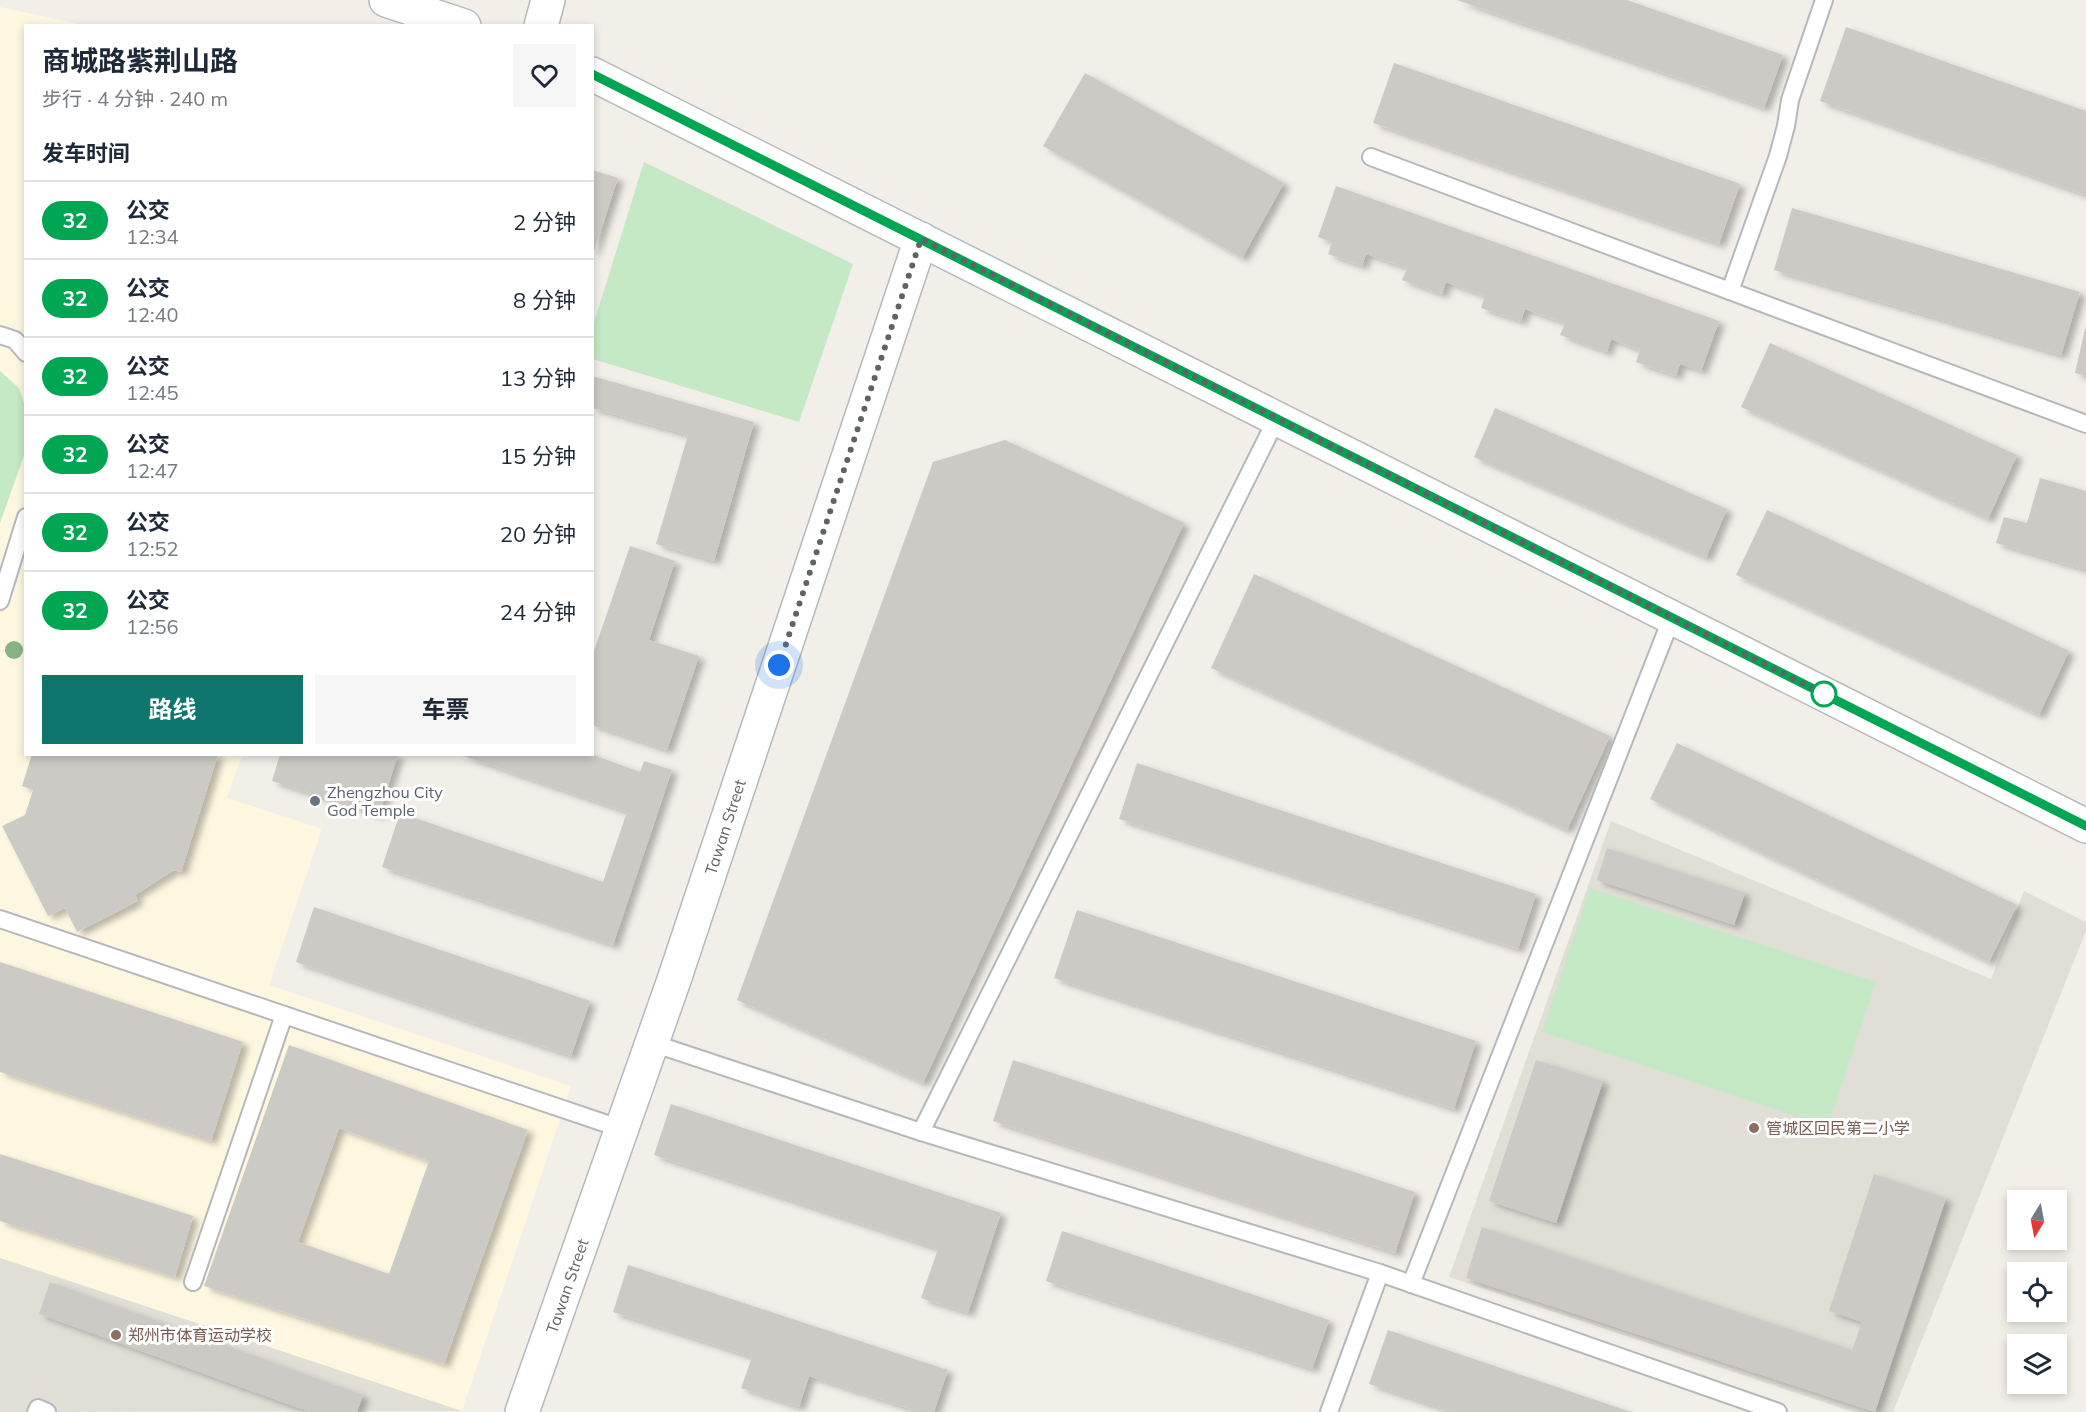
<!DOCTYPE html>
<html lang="zh">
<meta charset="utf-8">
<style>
body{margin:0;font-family:Mulish,"Noto Sans SC",sans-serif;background:#f6f6f7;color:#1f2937;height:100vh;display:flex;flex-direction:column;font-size:22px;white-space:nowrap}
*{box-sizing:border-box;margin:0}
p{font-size:20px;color:#747a83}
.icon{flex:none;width:33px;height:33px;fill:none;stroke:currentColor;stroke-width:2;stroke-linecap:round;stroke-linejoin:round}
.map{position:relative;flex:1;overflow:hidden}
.sheet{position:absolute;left:24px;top:24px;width:570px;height:732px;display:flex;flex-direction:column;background:#fff;border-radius:0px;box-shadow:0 3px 9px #0003}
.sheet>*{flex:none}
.badge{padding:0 12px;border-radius:20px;font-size:21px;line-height:39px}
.needle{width:39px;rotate:190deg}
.tools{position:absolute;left:2007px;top:1190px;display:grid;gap:12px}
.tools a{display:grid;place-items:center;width:60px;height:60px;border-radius:0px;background:#fff;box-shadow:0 3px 9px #0003;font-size:30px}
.you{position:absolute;width:30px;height:30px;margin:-15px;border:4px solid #fff;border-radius:50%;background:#1a73e8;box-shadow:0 0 0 9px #1a73e833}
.map>.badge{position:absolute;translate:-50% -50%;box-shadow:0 0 0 3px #fff}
h2{padding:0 18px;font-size:22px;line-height:54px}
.round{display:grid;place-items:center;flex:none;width:63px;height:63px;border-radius:0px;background:#f6f6f7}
.summary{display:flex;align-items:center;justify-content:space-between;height:102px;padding:0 18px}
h1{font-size:28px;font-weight:700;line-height:45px}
.cta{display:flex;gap:12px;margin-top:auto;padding:12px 18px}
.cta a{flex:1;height:69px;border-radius:0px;background:#0f766e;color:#fff;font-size:24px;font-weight:700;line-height:69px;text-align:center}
.cta a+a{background:#f6f6f7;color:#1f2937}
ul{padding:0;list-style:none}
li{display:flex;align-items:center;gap:18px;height:78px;padding:0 18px;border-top:2px solid #e0e1e3}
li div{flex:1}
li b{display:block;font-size:22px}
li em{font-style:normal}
li .badge{min-width:66px;font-weight:700;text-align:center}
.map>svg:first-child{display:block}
.commercial{fill:#fef7e0}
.education{fill:#e1ded6}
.green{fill:#c5e8c5}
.building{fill:#cccac5;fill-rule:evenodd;filter:url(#shadow)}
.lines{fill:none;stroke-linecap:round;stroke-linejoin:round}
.service-casing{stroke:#b5b8bc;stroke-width:20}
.minor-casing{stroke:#b5b8bc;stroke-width:36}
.tertiary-casing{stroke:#b5b8bc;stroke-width:36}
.service{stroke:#fff;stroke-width:16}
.minor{stroke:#fff;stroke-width:33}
.tertiary{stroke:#fff;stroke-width:33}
.tree{fill:#89b387}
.line-casing{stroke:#fff;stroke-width:14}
.line{stroke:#00a651;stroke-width:9}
.walk{stroke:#5f6368;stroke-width:6;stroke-dasharray:0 10.8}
.stop-dot{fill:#fff;stroke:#00a651;stroke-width:3}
.worship-dot{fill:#6b7280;stroke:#fff;stroke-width:2}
.education-dot{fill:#8d6e63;stroke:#fff;stroke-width:2}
.labels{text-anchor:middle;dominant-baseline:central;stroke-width:6;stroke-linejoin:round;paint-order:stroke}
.worship-label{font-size:16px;fill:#5b616d;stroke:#fff;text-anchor:start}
.street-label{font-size:16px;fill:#5f6368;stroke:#fff}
.education-label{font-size:16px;fill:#785e54;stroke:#fff;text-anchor:start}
</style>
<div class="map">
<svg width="2086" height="1412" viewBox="0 0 2086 1412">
<defs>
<filter id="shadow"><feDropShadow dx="6" dy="4" stdDeviation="3" flood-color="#0004"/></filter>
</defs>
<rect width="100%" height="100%" fill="#f1efe8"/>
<polygon class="commercial" points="0,7 83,25 26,26 26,754 242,755 227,798 322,829 269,985 571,1086 462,1411 0,1258"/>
<g class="education">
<polygon points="1611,821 1991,979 2024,891 2086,922 2086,931 1893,1412 1853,1412 1449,1277"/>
<polygon points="0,1258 462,1411 0,1412"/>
</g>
<g class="green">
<polygon points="644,162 853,264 799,422 593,359 593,326"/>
<polygon points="0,371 19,388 25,406 26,450 0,523"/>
<polygon points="1590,888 1876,982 1828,1127 1542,1032"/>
</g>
<g class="building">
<polygon points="1457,0 1627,0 1783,55 1764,108"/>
<polygon points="1846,27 2086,111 2086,195 1820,101"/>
<polygon points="1394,63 1740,184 1719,244 1373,123"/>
<polygon points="1085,73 1284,183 1242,258 1043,146"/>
<polygon points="592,170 618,178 593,254 592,254"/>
<polygon points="1336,186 1719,321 1701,371 1680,364 1676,376 1636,362 1640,350 1611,339 1607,352 1560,335 1565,323 1525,309 1521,321 1481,308 1485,296 1446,282 1442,294 1402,280 1407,268 1366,254 1362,266 1328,254 1332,242 1318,237"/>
<polygon points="1792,208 2080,292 2061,355 1774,270"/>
<polygon points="2085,329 2086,329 2086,376 2075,373"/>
<polygon points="1770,343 2017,455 1988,519 1741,407"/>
<polygon points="592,376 754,422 714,561 656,544 688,435 592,408"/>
<polygon points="1495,408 1727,509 1706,558 1474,457"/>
<polygon points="1005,440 1184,523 923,1083 737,1000 933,462"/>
<polygon points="2040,478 2086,491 2086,570 1996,543 2004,517 2027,523"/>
<polygon points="1767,510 2069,651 2039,715 1736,575"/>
<polygon points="630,546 675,561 649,640 699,656 667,750 592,725 592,657"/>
<polygon points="1254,574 1610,736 1567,830 1211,668"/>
<polygon points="1677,743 2017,905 1989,962 1650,799"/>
<polygon points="32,754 218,754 181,872 174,870 135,895 138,901 77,932 65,908 48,916 2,826 25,815 33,790 22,786"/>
<polygon points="280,754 398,754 379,815 272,781"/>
<polygon points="458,754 591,754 640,772 644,761 672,770 613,945 382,867 400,813 603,882 627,812"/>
<polygon points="1137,763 1536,894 1518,949 1119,819"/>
<polygon points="1607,848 1745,893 1734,925 1597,880"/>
<polygon points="314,907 590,1001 571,1056 296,962"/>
<polygon points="1077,910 1476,1041 1454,1109 1054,978"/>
<polygon points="0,962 243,1042 211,1141 0,1072"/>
<path d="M 289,1045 L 528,1130 L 444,1364 L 204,1286 ZM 339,1128 L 429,1161 L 389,1274 L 298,1242 Z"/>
<polygon points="1013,1060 1415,1192 1395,1253 993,1121"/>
<polygon points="1536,1060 1603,1081 1556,1223 1489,1201"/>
<polygon points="671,1104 1001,1213 968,1313 921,1298 938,1249 654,1155"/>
<polygon points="0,1154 193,1216 175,1277 0,1221"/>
<polygon points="1874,1174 1946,1198 1875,1412 1466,1278 1482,1227 1852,1350 1862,1322 1829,1311"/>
<polygon points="1062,1231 1329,1320 1312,1369 1046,1281"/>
<polygon points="628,1265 948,1370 934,1412 920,1412 809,1376 799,1407 741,1388 752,1357 613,1312"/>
<polygon points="50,1282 363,1395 357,1412 310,1412 39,1314"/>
<polygon points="1388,1330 1631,1412 1453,1412 1369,1384"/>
</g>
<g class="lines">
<defs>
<g id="service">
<polyline points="1371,157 2086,424"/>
<polyline points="1730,291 1778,156 1786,126 1790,100 1824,0"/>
<polyline points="0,335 15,340 26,353"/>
<polyline points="0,601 26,517"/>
<polyline points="0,919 622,1129"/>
<polyline points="652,1043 921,1132 1380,1273 1778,1412"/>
<polyline points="921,1132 1277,418"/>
<polyline points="193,1282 284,1015"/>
<polyline points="1411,1284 1672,617"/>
<polyline points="36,1412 38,1408 47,1412"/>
<polyline points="1329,1412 1380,1273"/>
</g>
<g id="minor">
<polyline points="541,26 548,0"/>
<polyline points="522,1412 674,980 921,239"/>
</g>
<g id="tertiary">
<polyline points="386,0 464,26"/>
<polyline points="592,74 2086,826"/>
</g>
</defs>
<use href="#service" class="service-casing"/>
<use href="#minor" class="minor-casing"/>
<use href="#tertiary" class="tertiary-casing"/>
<use href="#service" class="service"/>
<use href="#minor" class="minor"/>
<use href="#tertiary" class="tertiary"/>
</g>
<circle class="tree" cx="14" cy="650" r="9"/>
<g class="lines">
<defs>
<polyline id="line" points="592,74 2086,826"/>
</defs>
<use href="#line" class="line-casing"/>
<use href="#line" class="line"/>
<polyline class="walk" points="779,665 921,239 1824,694"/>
</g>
<circle class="stop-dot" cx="1824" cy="694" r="12"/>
<circle class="worship-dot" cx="315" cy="801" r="6"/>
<g class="education-dot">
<circle cx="1754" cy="1128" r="6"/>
<circle cx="116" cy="1335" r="6"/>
</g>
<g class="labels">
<g class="worship-label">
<text x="327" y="792">Zhengzhou City<tspan x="327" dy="18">God Temple</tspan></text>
</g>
<g class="street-label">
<text transform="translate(725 827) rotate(-72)">Tawan Street</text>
<text transform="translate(567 1286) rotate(-71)">Tawan Street</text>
</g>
<g class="education-label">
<text x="1766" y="1128">管城区回民第二小学</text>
<text x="128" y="1335">郑州市体育运动学校</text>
</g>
</g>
</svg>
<div class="tools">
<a><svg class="needle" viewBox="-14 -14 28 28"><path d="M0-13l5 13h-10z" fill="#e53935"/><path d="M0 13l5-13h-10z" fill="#747a83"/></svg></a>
<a><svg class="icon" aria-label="locate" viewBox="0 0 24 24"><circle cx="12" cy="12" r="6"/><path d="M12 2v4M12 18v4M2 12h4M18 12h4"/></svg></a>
<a><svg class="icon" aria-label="layers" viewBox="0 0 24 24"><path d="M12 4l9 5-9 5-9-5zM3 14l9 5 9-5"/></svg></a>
</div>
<div class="you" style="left:779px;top:665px"></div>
<section class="sheet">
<div class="summary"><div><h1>商城路紫荆山路</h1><p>步行 · 4 分钟 · 240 m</p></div><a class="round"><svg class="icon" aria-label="heart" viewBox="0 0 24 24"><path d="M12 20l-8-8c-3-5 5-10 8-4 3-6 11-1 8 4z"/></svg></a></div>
<h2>发车时间</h2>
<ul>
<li><span class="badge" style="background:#00a651;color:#fff">32</span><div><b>公交</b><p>12:34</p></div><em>2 分钟</em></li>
<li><span class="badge" style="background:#00a651;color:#fff">32</span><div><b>公交</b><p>12:40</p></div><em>8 分钟</em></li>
<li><span class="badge" style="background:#00a651;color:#fff">32</span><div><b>公交</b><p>12:45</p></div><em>13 分钟</em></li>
<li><span class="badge" style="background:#00a651;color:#fff">32</span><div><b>公交</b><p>12:47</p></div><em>15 分钟</em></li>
<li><span class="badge" style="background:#00a651;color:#fff">32</span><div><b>公交</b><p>12:52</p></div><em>20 分钟</em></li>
<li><span class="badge" style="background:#00a651;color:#fff">32</span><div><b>公交</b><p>12:56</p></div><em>24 分钟</em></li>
</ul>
<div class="cta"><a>路线</a><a>车票</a></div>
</section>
</div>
